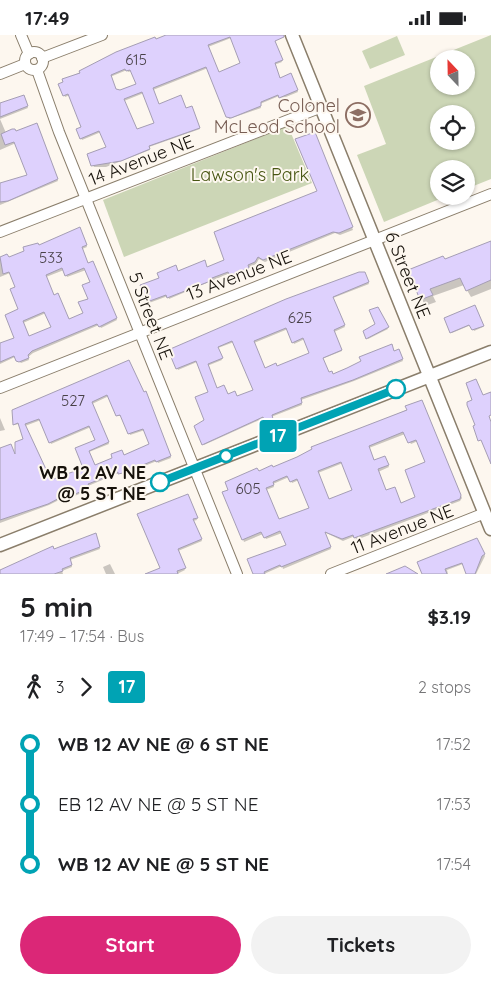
<!DOCTYPE html>
<meta charset="utf-8">
<style>
body{margin:0;font-family:Quicksand,sans-serif;background:#f2f2f2;color:#202124;height:100vh;display:flex;flex-direction:column;font-size:19px;white-space:nowrap}
*{box-sizing:border-box;margin:0}
p{font-size:16px;color:#757577}
.icon{flex:none;width:28px;height:28px;fill:none;stroke:currentColor;stroke-width:2;stroke-linecap:round;stroke-linejoin:round}
.map{position:relative;height:539px;overflow:hidden}
.side{display:flex;flex-direction:column;background:#fff;flex:1}
.side>*{flex:none}
.badge{padding:0 10px;border-radius:4px;font-size:18px;line-height:32px}
.needle{width:32px;rotate:338deg}
.fabs{position:absolute;left:430px;top:15px;display:grid;gap:10px}
.fabs a{display:grid;place-items:center;width:45px;height:45px;border-radius:50%;background:#fff;box-shadow:0 1px 4px #0004;font-size:25px}
.map>.badge{position:absolute;translate:-50% -50%;box-shadow:0 0 0 2px #fff}
.legs{display:flex;align-items:center;gap:8px;height:55px;padding:0 20px;font-size:16px}
.legs p{margin-inline-start:auto}
.overview{display:flex;align-items:center;justify-content:space-between;height:85px;padding:0 20px}
h1{font-size:28px;font-weight:700;line-height:38px}
.cta{display:flex;gap:10px;margin-top:auto;padding:10px 20px}
.cta a{flex:1;height:58px;border-radius:30px;background:#db2777;color:#fff;font-size:20px;font-weight:700;line-height:58px;text-align:center}
.cta a+a{background:#f2f2f2;color:#202124}
ul{padding:0 20px;list-style:none}
li{display:flex;align-items:center;gap:18px;height:60px;font-size:19px}
li i{display:grid;place-items:center;width:8px;height:100%;margin:0 6px;background:currentColor}
li i::after{content:'';width:12px;height:12px;margin:-6px;border:4px solid;border-radius:50%;background:#fff}
li p{margin-inline-start:auto}
li:first-child i{background:linear-gradient(#0000 50%,currentColor 0)}
li:last-child i{background:linear-gradient(currentColor 50%,#0000 0)}
.status{display:flex;justify-content:space-between;align-items:center;height:35px;padding:0 25px;background:#fff;direction:ltr}
.status svg{height:14px;fill:currentColor}
.map>svg:first-child{display:block}
.green{fill:#ccd6b6;fill-rule:evenodd}
.shadow{fill:#0003;fill-rule:evenodd}
.building{fill:#ded1fd;stroke:#a59eb4;fill-rule:evenodd}
.lines{fill:none;stroke-linecap:round;stroke-linejoin:round}
.minor-casing{stroke:#8a7e6b;stroke-width:12}
.tertiary-casing{stroke:#8a7e6b;stroke-width:15}
.minor{stroke:#fff;stroke-width:10}
.tertiary{stroke:#fff;stroke-width:12}
.line-1-casing{stroke:#fff;stroke-width:11}
.line-1{stroke:#00a3b4;stroke-width:8}
.stop-1-dot{fill:#fff;stroke:#00a3b4;stroke-width:2.5}
.labels{text-anchor:middle;dominant-baseline:central;stroke-width:4;stroke-linejoin:round;paint-order:stroke}
.number-label{font-size:15px;fill:#484147}
.education-label{font-size:18px;fill:#785e54;stroke:#fdf7ef;text-anchor:end}
.street-label{font-size:18px;fill:#16110a;stroke:#fdf7ef}
.park-label{font-size:18px;fill:#475511;stroke:#fdf7ef}
.stop-label{font-size:18px;font-weight:bold;fill:#16110a;stroke:#fdf7ef;text-anchor:end}
</style>
<div class="status"><b>17:49</b><svg viewBox="0 0 49 12"><path d="M0 12V9h3v3zM5 12V6h3v6zM10 12V3h3v9zM15 12V0h3v12zM26 1h20v11H26zM47 4h2v5h-2z"/></svg></div>
<div class="map">
<svg width="491" height="539" viewBox="0 0 491 539">
<rect width="100%" height="100%" fill="#fdf7ef"/>
<g class="green">
<path d="M 491,0 L 491,144 L 466,154 L 466,134 L 439,134 L 439,161 L 447,161 L 384,187 L 357,120 L 386,109 L 364,51 ZM 439,24 L 466,24 L 466,51 L 439,51 ZM 439,79 L 466,79 L 466,106 L 439,106 Z"/>
<polygon points="397,1 405,20 370,34 362,16"/>
<polygon points="288,91 312,148 124,222 103,165"/>
</g>
<g class="shadow">
<path d="M 170,0 L 273,0 L 282,27 L 274,30 L 280,44 L 292,41 L 298,57 L 281,64 L 279,61 L 260,69 L 261,73 L 229,84 L 208,33 L 153,55 L 159,71 L 192,74 L 200,94 L 149,112 L 150,115 L 106,132 L 94,132 L 88,120 L 107,112 L 101,97 L 82,105 L 77,95 L 83,93 L 70,60 L 65,62 L 60,50 L 65,48 L 64,45 L 125,15 ZM 231,3 L 242,29 L 219,38 L 208,12 ZM 127,35 L 128,37 L 132,36 L 137,49 L 120,57 L 116,55 L 110,42 ZM 144,58 L 156,88 L 136,95 L 124,66 Z"/>
<polygon points="23,61 28,73 0,84 6,98 16,98 38,91 58,146 0,170 0,153 29,140 16,108 0,115 0,69"/>
<polygon points="315,100 353,195 340,200 335,198 265,227 259,224 256,229 248,233 249,235 240,239 232,242 230,238 169,264 168,261 149,268 142,251 178,237 207,233 225,226 319,157"/>
<path d="M 80,196 L 87,212 L 82,214 L 88,229 L 93,229 L 117,285 L 101,293 L 99,290 L 33,318 L 28,322 L 29,325 L 21,328 L 15,322 L 0,329 L 0,310 L 16,303 L 20,275 L 17,253 L 10,238 L 0,242 L 0,223 L 6,220 L 8,223 ZM 64,235 L 67,242 L 86,235 L 91,248 L 84,279 L 68,285 L 54,261 L 46,242 ZM 46,278 L 52,293 L 29,302 L 23,288 Z"/>
<polygon points="491,207 491,254 471,262 464,250 433,261 436,267 425,271 422,264 445,226"/>
<path d="M 364,238 L 369,249 L 333,263 L 345,292 L 334,297 L 342,316 L 322,324 L 328,339 L 333,341 L 398,315 L 403,326 L 354,346 L 301,365 L 302,370 L 271,382 L 273,386 L 267,389 L 264,383 L 204,410 L 196,392 L 205,386 L 210,357 L 197,327 L 178,335 L 170,316 ZM 288,294 L 294,309 L 305,304 L 311,318 L 277,332 L 264,334 L 254,308 ZM 234,307 L 254,356 L 237,363 L 217,354 L 207,331 L 222,325 L 218,313 Z"/>
<polygon points="475,271 483,292 474,296 471,290 452,298 446,284"/>
<polygon points="377,273 388,294 368,304 364,296 376,290"/>
<path d="M 129,327 L 144,359 L 147,360 L 171,423 L 158,428 L 157,426 L 124,439 L 119,438 L 88,451 L 89,455 L 72,462 L 71,459 L 49,470 L 0,488 L 0,414 L 16,424 L 25,405 L 19,389 L 14,390 L 13,376 ZM 109,361 L 117,381 L 122,381 L 130,400 L 145,395 L 151,410 L 95,431 L 89,417 L 109,409 L 92,369 ZM 41,385 L 51,409 L 91,392 L 97,406 L 77,414 L 84,433 L 51,447 L 25,391 Z"/>
<path d="M 422,368 L 462,463 L 460,466 L 356,505 L 355,501 L 343,506 L 324,497 L 331,514 L 283,534 L 282,531 L 264,539 L 254,539 L 249,525 L 287,511 L 282,498 L 266,504 L 263,499 L 244,507 L 224,458 L 258,437 L 273,433 ZM 405,399 L 411,409 L 418,406 L 426,427 L 417,462 L 401,469 L 386,456 L 378,437 L 389,432 L 385,424 L 374,426 L 369,413 ZM 343,428 L 354,456 L 329,466 L 318,438 ZM 289,442 L 292,448 L 299,445 L 311,474 L 279,486 L 266,455 L 274,452 L 273,449 Z"/>
<polygon points="0,383 5,395 0,396"/>
<polygon points="187,461 197,485 193,486 202,506 178,516 185,535 177,539 148,539 161,533"/>
<polygon points="96,502 100,514 70,525 72,532 62,536 63,539 0,539 0,536 54,515"/>
<polygon points="477,505 485,521 476,539 468,539 463,529 447,535 448,539 423,539 419,528"/>
<polygon points="110,529 115,539 106,539 103,532"/>
</g>
<g class="building">
<path d="M 166,0 L 284,0 L 284,2 L 275,6 L 283,25 L 275,28 L 280,43 L 291,38 L 298,55 L 279,63 L 278,60 L 261,67 L 261,71 L 231,83 L 226,82 L 206,32 L 153,53 L 159,69 L 181,60 L 186,73 L 192,71 L 200,93 L 149,111 L 150,114 L 121,126 L 91,131 L 87,119 L 106,112 L 99,96 L 80,104 L 76,94 L 81,92 L 68,59 L 63,61 L 58,49 L 63,47 L 62,44 L 80,38 L 79,36 L 116,17 L 155,2 L 156,4 ZM 230,2 L 240,28 L 219,37 L 208,10 ZM 125,34 L 126,36 L 130,35 L 136,49 L 120,55 L 116,54 L 111,40 ZM 142,57 L 154,88 L 137,94 L 124,64 Z"/>
<polygon points="24,60 28,71 0,82 0,68"/>
<polygon points="37,88 58,144 8,166 0,167 0,148 27,140 14,107 5,110 1,99 12,94 15,94 16,96"/>
<polygon points="315,97 353,192 339,198 333,197 263,225 258,222 255,227 248,230 249,233 230,241 228,237 212,243 213,245 167,263 166,260 147,267 140,250 159,243 157,238 176,230 178,236 205,225 207,232 224,225 214,197 317,156 295,104"/>
<path d="M 80,192 L 87,210 L 82,212 L 88,228 L 93,226 L 117,283 L 99,292 L 97,289 L 32,316 L 28,320 L 29,323 L 19,327 L 16,326 L 14,321 L 0,327 L 0,308 L 14,303 L 5,280 L 18,274 L 10,254 L 15,252 L 9,237 L 3,239 L 0,222 L 7,219 L 9,222 L 24,216 L 23,212 L 38,208 L 39,210 ZM 62,233 L 65,241 L 84,233 L 90,247 L 82,250 L 88,264 L 78,267 L 83,278 L 69,284 L 58,258 L 54,260 L 46,240 ZM 44,277 L 51,292 L 29,301 L 23,286 Z"/>
<polygon points="491,206 491,245 466,256 460,243 430,254 433,260 420,265 408,235 443,221 445,224"/>
<path d="M 359,237 L 365,237 L 369,247 L 333,262 L 345,290 L 334,295 L 342,315 L 323,323 L 329,337 L 332,336 L 333,339 L 347,333 L 361,326 L 359,322 L 392,309 L 394,316 L 399,314 L 403,324 L 353,345 L 301,363 L 302,368 L 272,380 L 273,384 L 265,388 L 263,382 L 202,410 L 194,391 L 204,385 L 195,362 L 208,357 L 196,326 L 176,334 L 168,315 L 286,264 ZM 286,293 L 292,308 L 303,303 L 309,318 L 277,331 L 276,328 L 265,333 L 254,306 ZM 232,306 L 253,355 L 237,361 L 235,356 L 228,359 L 224,350 L 217,353 L 208,329 L 223,323 L 218,312 Z"/>
<polygon points="475,270 484,291 472,295 469,290 450,298 444,283"/>
<polygon points="378,272 389,292 366,304 363,296 375,289 369,275"/>
<path d="M 129,325 L 144,357 L 146,356 L 171,421 L 156,427 L 155,425 L 123,438 L 118,439 L 118,437 L 88,449 L 90,453 L 70,461 L 69,458 L 48,469 L 0,485 L 0,413 L 11,409 L 15,419 L 15,407 L 23,404 L 18,388 L 13,390 L 12,375 ZM 107,360 L 116,381 L 120,380 L 128,399 L 143,394 L 149,409 L 124,420 L 122,415 L 111,419 L 112,423 L 95,430 L 89,416 L 109,407 L 92,367 ZM 39,384 L 49,408 L 89,391 L 95,405 L 75,413 L 83,433 L 51,445 L 25,389 Z"/>
<polygon points="476,344 483,360 491,357 491,380 489,381 491,387 491,429 481,405 478,406 473,391 475,390 467,370 467,367 472,365 466,348"/>
<path d="M 422,365 L 461,460 L 460,464 L 354,503 L 353,500 L 342,504 L 325,497 L 331,512 L 281,532 L 280,530 L 264,537 L 265,539 L 253,539 L 247,524 L 286,510 L 280,496 L 264,503 L 261,497 L 242,505 L 222,457 L 228,455 L 225,447 L 257,433 L 259,436 L 272,430 L 273,432 L 297,422 L 312,414 L 311,412 L 407,375 L 405,371 ZM 403,397 L 408,408 L 416,405 L 425,427 L 405,435 L 415,462 L 401,468 L 395,452 L 386,455 L 378,434 L 389,430 L 385,421 L 374,425 L 369,411 ZM 341,427 L 352,455 L 329,464 L 318,436 ZM 287,441 L 290,447 L 297,444 L 309,473 L 279,484 L 266,453 L 274,450 L 273,447 Z"/>
<polygon points="188,459 198,483 193,484 202,504 178,514 186,533 177,536 178,539 145,539 160,533 137,479"/>
<polygon points="96,498 100,512 70,523 72,530 62,534 63,536 54,539 0,539 0,535 44,515 53,511 54,514"/>
<polygon points="477,503 485,519 482,521 475,539 466,539 462,528 445,534 447,539 422,539 417,527"/>
<polygon points="405,531 418,539 386,539"/>
</g>
<g class="lines">
<defs>
<g id="minor">
<polyline points="21,0 29,19"/>
<circle cx="34" cy="26" r="9"/>
<polyline points="42,23 102,0"/>
<polyline points="37,35 59,97 237,539"/>
<polyline points="0,39 25,29"/>
<polyline points="0,197 322,72"/>
<polyline points="0,353 491,159"/>
<polyline points="331,539 485,478"/>
</g>
<g id="tertiary">
<polyline points="292,0 491,494"/>
<polyline points="0,510 491,317"/>
</g>
</defs>
<use href="#minor" class="minor-casing"/>
<use href="#tertiary" class="tertiary-casing"/>
<use href="#minor" class="minor"/>
<use href="#tertiary" class="tertiary"/>
</g>
<g class="lines">
<defs>
<polyline id="line-1" points="160,447 396,354"/>
</defs>
<use href="#line-1" class="line-1-casing"/>
<use href="#line-1" class="line-1"/>
</g>
<defs>
<symbol id="school-ring" viewBox="-11 -11 22 22"><circle r="9.5" fill="#fdf7ef" stroke="#8d6e63" stroke-width="1.5"/><path d="M0-5L7-2L0 1L-7-2ZM-4 1L0 2.5L4 1V4Q0 6-4 4Z" fill="#8d6e63"/></symbol>
</defs>
<g fill-rule="evenodd">
<use href="#school-ring" x="344" y="66" width="28" height="28"/>
</g>
<g class="stop-1-dot">
<circle cx="396" cy="354" r="9"/>
<circle cx="226" cy="421" r="6"/>
<circle cx="160" cy="447" r="9"/>
</g>
<g class="labels">
<g class="number-label">
<text x="136" y="24">615</text>
<text x="51" y="222">533</text>
<text x="300" y="282">625</text>
<text x="73" y="365">527</text>
<text x="248" y="453">605</text>
</g>
<g class="education-label">
<text x="340" y="70">Colonel<tspan x="340" dy="21">McLeod School</tspan></text>
</g>
<g class="street-label">
<text transform="translate(141 125) rotate(-21)">14 Avenue NE</text>
<text transform="translate(239 240) rotate(-21)">13 Avenue NE</text>
<text transform="translate(408 240) rotate(68)">6 Street NE</text>
<text transform="translate(151 281) rotate(69)">5 Street NE</text>
<text transform="translate(402 494) rotate(-21)">11 Avenue NE</text>
</g>
<g class="park-label">
<text x="250" y="139">Lawson's Park</text>
</g>
<g class="stop-label">
<text x="146" y="437">WB 12 AV NE<tspan x="146" dy="21">@ 5 ST NE</tspan></text>
</g>
</g>
</svg>
<div class="fabs">
<a><svg class="needle" viewBox="-14 -14 28 28"><path d="M0-13l5 13h-10z" fill="#e53935"/><path d="M0 13l5-13h-10z" fill="#757577"/></svg></a>
<a><svg class="icon" aria-label="locate" viewBox="0 0 24 24"><circle cx="12" cy="12" r="6"/><path d="M12 2v4M12 18v4M2 12h4M18 12h4"/></svg></a>
<a><svg class="icon" aria-label="layers" viewBox="0 0 24 24"><path d="M12 4l9 5-9 5-9-5zM3 14l9 5 9-5"/></svg></a>
</div>
<b class="badge" style="left:278px;top:401px;background:#00a3b4;color:#fff">17</b>
</div>
<section class="side">
<div class="overview"><div><h1>5 min</h1><p>17:49 – 17:54 · Bus</p></div><b>$3.19</b></div>
<div class="legs"><svg class="icon" aria-label="walk" viewBox="0 0 24 24"><circle cx="13" cy="4" r="2"/><path d="M13 8l-2 6 4 7M11 14l-3 7M7 12l3-4h3l4 4"/></svg>3<svg class="icon" aria-label="forward" viewBox="0 0 24 24"><path d="M9 5l7 7-7 7"/></svg><b class="badge" style="background:#00a3b4;color:#fff">17</b><p>2 stops</p></div>
<ul>
<li><i style="color:#00a3b4"></i><b>WB 12 AV NE @ 6 ST NE</b><p>17:52</p></li>
<li><i style="color:#00a3b4"></i><span>EB 12 AV NE @ 5 ST NE</span><p>17:53</p></li>
<li><i style="color:#00a3b4"></i><b>WB 12 AV NE @ 5 ST NE</b><p>17:54</p></li>
</ul>
<div class="cta"><a>Start</a><a>Tickets</a></div>
</section>
